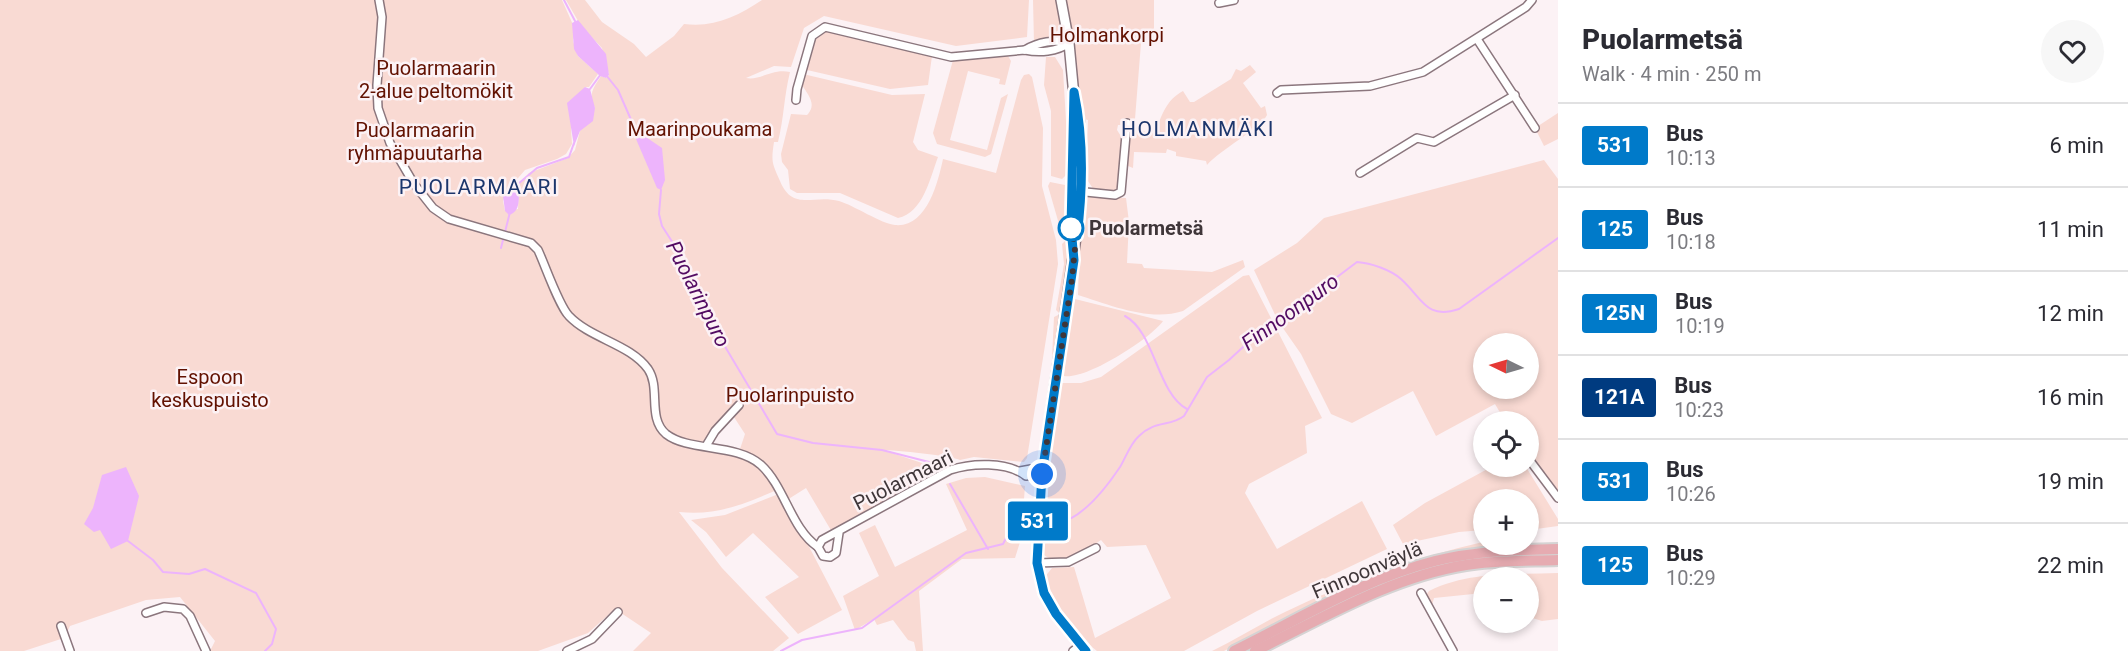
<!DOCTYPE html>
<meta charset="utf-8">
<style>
body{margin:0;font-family:Roboto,sans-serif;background:#f7f7f7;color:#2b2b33;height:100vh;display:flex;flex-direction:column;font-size:22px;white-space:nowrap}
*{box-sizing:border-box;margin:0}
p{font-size:20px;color:#7c7c81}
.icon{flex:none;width:33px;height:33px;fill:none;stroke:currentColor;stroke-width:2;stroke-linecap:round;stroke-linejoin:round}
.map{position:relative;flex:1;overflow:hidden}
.side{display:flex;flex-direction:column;background:#fff;width:570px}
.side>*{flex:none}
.badge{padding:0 12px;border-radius:4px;font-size:21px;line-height:39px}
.needle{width:39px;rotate:275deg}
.buttons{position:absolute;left:1473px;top:333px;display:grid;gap:12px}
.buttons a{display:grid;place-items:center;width:66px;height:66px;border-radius:50%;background:#fff;box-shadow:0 3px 9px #0003;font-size:30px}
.you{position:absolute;width:30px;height:30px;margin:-15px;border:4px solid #fff;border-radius:50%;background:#1a73e8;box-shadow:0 0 0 9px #1a73e833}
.map>.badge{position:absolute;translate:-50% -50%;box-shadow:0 0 0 3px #fff}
.round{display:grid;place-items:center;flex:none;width:63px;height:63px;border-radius:32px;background:#f7f7f7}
.head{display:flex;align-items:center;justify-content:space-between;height:102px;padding:0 24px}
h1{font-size:28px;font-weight:800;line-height:45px}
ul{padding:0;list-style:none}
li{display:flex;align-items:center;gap:18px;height:84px;padding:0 24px;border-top:2px solid #e1e1e2}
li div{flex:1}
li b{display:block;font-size:22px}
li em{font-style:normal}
li .badge{min-width:66px;font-weight:700;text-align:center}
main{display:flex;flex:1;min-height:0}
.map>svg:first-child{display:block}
.green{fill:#f9dad3;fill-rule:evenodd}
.water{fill:#edb4fc}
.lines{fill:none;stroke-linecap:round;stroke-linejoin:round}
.stream{stroke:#edb4fc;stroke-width:2}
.street-casing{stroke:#8b767d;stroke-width:10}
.secondary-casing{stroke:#8b767d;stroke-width:12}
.primary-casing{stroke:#d5d3d3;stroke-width:14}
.street{stroke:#fff;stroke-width:7}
.secondary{stroke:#fff;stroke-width:9}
.primary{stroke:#e6abb1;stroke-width:10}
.line-casing{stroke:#fff;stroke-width:14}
.line{stroke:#007ac9;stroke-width:9}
.walk{stroke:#3f3639;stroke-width:6;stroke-dasharray:0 10.8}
.stop-dot{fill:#fff;stroke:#007ac9;stroke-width:3}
.labels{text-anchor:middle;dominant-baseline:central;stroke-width:5;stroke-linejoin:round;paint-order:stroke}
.park-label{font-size:20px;fill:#621101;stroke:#fcf2f5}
.stop-label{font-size:20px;font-weight:bold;fill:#3f3639;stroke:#fcf2f5;text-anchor:start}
.street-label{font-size:20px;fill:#3f3639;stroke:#fcf2f5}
.neighbourhood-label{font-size:21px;letter-spacing:1.5px;fill:#1c366c;stroke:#fcf2f5}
.water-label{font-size:21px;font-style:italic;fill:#520b62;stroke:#fcf2f5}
</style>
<main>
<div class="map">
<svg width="1558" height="651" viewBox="0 0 1558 651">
<rect width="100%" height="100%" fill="#fcf2f5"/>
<g class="green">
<path d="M 0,0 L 562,0 L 574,27 L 573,41 L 578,56 L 598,74 L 589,87 L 585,87 L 571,129 L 572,144 L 566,154 L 557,159 L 525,170 L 506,192 L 503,201 L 505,211 L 518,209 L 519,184 L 529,173 L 568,158 L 575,150 L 580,131 L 595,108 C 588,95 593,88 601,76 L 606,78 L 609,75 L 602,48 L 581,26 L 566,0 L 585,0 L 602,22 L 634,44 L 646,57 L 674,36 L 684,24 C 714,28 738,16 762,0 L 1029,0 L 1027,37 L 956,46 L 824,16 L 804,28 L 791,67 L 774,66 L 746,78 C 760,81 772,68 790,72 C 784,96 784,118 778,142 L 774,142 C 771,162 772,163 780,181 C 793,212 813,194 839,201 C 853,205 882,224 895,225 C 927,228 938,182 943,159 L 996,173 L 1021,80 L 1024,75 L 1029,74 L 1032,77 L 1043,128 L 1042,186 L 1056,240 L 1058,264 L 1027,458 L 1024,462 L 974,457 L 960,460 C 953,456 894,450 883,450 L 928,465 L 938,472 L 832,532 L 806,488 L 787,500 L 779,489 C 745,504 717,516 679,512 L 722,568 L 789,638 L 773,651 L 633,651 L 651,633 L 615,609 L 588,633 L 538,651 L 210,651 L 215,641 L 180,597 L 146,600 L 70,626 L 64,638 L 24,651 L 0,651 ZM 732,414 L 745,434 L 740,449 L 734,455 L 709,450 L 711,441 Z"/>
<polygon points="1033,0 1056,0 1061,25 1054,37 1034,43"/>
<path d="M 1064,0 L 1154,0 L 1154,40 L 1145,40 L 1141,43 L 1135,119 L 1125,118 L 1123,125 L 1118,125 L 1117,130 L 1124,141 L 1119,189 L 1115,191 L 1094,190 L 1086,178 L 1088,120 L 1084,119 C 1074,80 1073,40 1064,0 Z"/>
<path d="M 829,31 L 932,56 L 928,85 L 890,89 L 807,70 L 805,68 C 810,54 811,33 829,31 Z"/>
<polygon points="1008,56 1011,61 1005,85 999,84 1000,79 968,71 950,140 987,150 1001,98 1008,94 991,154 985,157 937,144 933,133 953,60"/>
<polygon points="1046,57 1055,57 1063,70 1069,172 1062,179 1051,176 1051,111 1044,85"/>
<path d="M 1250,65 L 1256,72 L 1243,83 L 1261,108 L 1265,106 L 1267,115 C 1262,127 1220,150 1207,165 L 1206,161 L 1176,156 L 1176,152 L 1167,149 L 1166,153 L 1134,152 L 1133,168 L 1128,166 L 1130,127 L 1138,127 L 1148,134 L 1155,132 C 1162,115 1166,100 1183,91 L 1190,102 L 1194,102 L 1231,79 L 1236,69 L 1241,71 Z"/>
<path d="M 803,74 L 892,95 L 925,94 L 913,142 L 918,150 L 938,157 C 930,178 923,213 898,218 L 840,193 L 797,193 L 790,189 L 788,170 L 782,162 L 781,154 L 791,114 L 807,115 C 817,105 809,96 802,85 Z"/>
<polygon points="1558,113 1558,139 1544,146 1535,128"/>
<path d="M 1544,160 L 1558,179 L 1558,492 L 1529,453 L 1528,422 L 1505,421 L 1495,404 L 1436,436 L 1413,391 L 1352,423 L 1331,414 L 1301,354 L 1278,321 L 1254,270 L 1297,243 L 1324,218 ZM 1484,344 L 1528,344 L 1528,388 L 1484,388 Z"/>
<polygon points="1050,182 1065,185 1063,238 1048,186"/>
<path d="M 1088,196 L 1126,198 L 1129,222 L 1127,263 L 1142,264 L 1144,268 L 1212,272 L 1243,260 L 1245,267 L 1183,311 C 1150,322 1110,305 1078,295 L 1081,206 L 1083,199 Z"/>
<path d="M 1069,237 C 1073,272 1061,323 1052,358 L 1054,317 L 1060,314 L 1056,310 L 1064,264 L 1062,244 Z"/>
<path d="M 1249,275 L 1322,418 L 1305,426 L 1307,453 L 1249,484 L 1245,493 L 1277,549 L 1362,501 L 1387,549 L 1257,611 L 1184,651 L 1097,651 C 1072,631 1058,606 1044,578 L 1052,568 L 1074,567 L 1095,638 L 1171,598 L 1146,545 L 1107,547 L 1101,540 C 1086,550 1061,569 1044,555 C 1035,528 1054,414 1062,383 L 1081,383 L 1101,377 L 1243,276 Z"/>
<path d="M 1075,299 L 1163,321 C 1150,339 1086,380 1064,376 L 1069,318 Z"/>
<polygon points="1493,466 1526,467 1558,519 1558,526 1529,530 1528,500 1484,500 1483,530 1459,532 1403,544 1393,525 1425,503"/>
<polygon points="985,477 1025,486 1021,539 1015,558 962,559 919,591 923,651 916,651 914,642 908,640 893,620 877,625 874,619 855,630 843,596 879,576 859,533 875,525 895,567 967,530 946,484 966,478"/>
<polygon points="776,495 803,535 842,610 798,634 765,597 799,577 753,533 726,557 706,532 691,520 725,515"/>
<path d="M 1483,542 L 1484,544 L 1498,545 L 1368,580 L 1224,651 L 1212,651 C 1237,639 1260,624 1285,612 C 1349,581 1414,558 1483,542 Z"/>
<path d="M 1558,573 L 1558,619 L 1542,621 L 1529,617 L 1528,578 L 1484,578 L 1483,593 L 1434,598 L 1432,605 L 1426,595 L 1429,591 C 1470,571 1513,575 1558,573 Z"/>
</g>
<g class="water">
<polygon points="578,20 606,54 609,75 606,78 600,76 578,56 574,49 572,23"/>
<polygon points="585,87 590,89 595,108 593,121 580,131 574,146 567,103"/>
<polygon points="634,129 662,148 665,180 661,190 657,188 633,132"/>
<path d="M 516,183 L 519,184 C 518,196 522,211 509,215 L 505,211 L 503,196 Z"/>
<polygon points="126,467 139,496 128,541 111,549 100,530 94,532 84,524 93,508 102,475"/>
</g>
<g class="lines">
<g class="stream">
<polyline points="564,0 575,21"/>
<polyline points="606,75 618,90 636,131"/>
<polyline points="590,89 601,74"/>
<polyline points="518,184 537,168 569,157 574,143"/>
<polyline points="661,190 659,214 662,226 684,260 692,291 777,434 813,443 882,450 933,463 940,468"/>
<polyline points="501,248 510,212"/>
<path d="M 1125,316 C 1155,332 1157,393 1187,409"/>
<polyline points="950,484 988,549"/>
<path d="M 1055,524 C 1081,520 1106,488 1120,467 C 1126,457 1130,444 1139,436 C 1155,420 1170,427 1184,416 L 1207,377 L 1229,360 L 1269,323 L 1300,305 L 1357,262 C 1371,263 1391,270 1401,279 C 1423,299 1426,320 1459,309 L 1558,238"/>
<polyline points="128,541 153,560 163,572 189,574 205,569 256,593 276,629 272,644 265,651"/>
<polyline points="781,651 802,640 862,628 966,553 1003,544 1014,523 1021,522"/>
</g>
<defs>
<g id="street">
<path d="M 379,0 L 382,17 L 377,85 L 378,108 L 390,143 L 414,184 L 433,208 L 449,219 L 531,243 L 538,250 C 545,265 559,306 569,316 C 591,339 630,344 648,369 C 661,388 647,418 666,434 C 689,452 736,443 761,465 C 785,487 791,529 818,547"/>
<polyline points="1219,3 1234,0"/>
<polyline points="1477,39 1535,128"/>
<path d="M 1025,50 C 1038,42 1055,39 1069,43"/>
<polyline points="1277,93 1281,90 1370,86 1423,72 1526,7 1532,0"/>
<path d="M 796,100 L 797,89 L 812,36 L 825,27 L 951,57 L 1025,50 C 1039,53 1057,52 1069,43"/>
<polyline points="1360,173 1417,138 1434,142 1515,95"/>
<polyline points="1076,191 1115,195 1121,192 1127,123"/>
<polyline points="706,446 715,431 739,405"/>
<polyline points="1528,458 1558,498"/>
<polyline points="1020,471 1031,469 1042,474"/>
<path d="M 839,533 L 836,553 L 830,557 L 823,556 L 818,547 L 822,540 L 950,470 C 971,463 1007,461 1026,476 L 1042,474"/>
<polyline points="1037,563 1068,562 1096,548"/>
<polyline points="1421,593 1453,651"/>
<polyline points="146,613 164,607 183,609 190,616 206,651"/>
<polyline points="61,626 70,651"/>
<polyline points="567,651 592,639 618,612"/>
<polyline points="1073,651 1081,645"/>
</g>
<g id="secondary">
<polyline points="1061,0 1069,43 1074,96"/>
<polyline points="1074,92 1080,124 1078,223 1042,474 1037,563 1044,593 1056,614 1086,651"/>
<polyline points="1072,234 1074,137"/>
</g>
<g id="primary">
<path d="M 1234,651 C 1299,619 1364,579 1435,561 C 1475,551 1517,550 1558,549"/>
<path d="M 1255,651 C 1323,618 1391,577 1466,565 C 1496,560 1528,561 1558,560"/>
</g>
</defs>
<use href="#street" class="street-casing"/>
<use href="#secondary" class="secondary-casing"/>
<use href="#primary" class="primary-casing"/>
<use href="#street" class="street"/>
<use href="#secondary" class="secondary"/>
<use href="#primary" class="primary"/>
</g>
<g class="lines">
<defs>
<path id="line" d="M 1077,236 C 1083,188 1084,139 1074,92 L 1071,228 L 1074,260 L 1042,474 L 1037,563 L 1044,593 L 1056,614 L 1086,651"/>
</defs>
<use href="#line" class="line-casing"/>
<use href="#line" class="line"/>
<polyline class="walk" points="1042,474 1072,279 1075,248 1071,228"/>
</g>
<circle class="stop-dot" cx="1071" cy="228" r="12"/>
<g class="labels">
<g class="park-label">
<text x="1107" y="35">Holmankorpi</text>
<text x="436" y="68">Puolarmaarin<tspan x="436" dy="23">2-alue peltomökit</tspan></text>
<text x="700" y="129">Maarinpoukama</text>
<text x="415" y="130">Puolarmaarin<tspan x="415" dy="23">ryhmäpuutarha</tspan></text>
<text x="210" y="377">Espoon<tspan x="210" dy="23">keskuspuisto</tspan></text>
<text x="790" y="395">Puolarinpuisto</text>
</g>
<g class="stop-label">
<text x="1089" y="228">Puolarmetsä</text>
</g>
<g class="street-label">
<text transform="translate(903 480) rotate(-27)">Puolarmaari</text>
<text transform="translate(1367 570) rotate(-23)">Finnoonväylä</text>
</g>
<g class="neighbourhood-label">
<text x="1198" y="129">HOLMANMÄKI</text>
<text x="479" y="187">PUOLARMAARI</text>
</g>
<g class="water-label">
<text transform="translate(698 294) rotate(63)">Puolarinpuro</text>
<text transform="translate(1290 312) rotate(-36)">Finnoonpuro</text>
</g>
</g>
</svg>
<div class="buttons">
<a><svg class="needle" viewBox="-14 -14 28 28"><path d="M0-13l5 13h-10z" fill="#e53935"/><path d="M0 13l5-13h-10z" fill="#7c7c81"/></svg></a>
<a><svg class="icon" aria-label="locate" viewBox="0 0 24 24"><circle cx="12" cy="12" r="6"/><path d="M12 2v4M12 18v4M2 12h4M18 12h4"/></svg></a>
<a>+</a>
<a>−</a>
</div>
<div class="you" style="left:1042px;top:474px"></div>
<b class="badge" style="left:1038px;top:521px;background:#007ac9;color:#fff">531</b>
</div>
<section class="side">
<div class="head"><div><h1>Puolarmetsä</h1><p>Walk · 4 min · 250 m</p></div><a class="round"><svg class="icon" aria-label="heart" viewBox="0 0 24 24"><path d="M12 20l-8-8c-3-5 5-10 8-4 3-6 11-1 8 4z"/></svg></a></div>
<ul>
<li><span class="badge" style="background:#007ac9;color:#fff">531</span><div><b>Bus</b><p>10:13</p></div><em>6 min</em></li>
<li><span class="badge" style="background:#007ac9;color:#fff">125</span><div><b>Bus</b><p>10:18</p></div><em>11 min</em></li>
<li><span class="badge" style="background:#007ac9;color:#fff">125N</span><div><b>Bus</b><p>10:19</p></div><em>12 min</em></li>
<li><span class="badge" style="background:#003b80;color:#fff">121A</span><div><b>Bus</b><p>10:23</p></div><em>16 min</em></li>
<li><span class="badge" style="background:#007ac9;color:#fff">531</span><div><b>Bus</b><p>10:26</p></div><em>19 min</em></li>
<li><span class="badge" style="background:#007ac9;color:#fff">125</span><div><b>Bus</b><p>10:29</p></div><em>22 min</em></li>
</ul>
</section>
</main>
